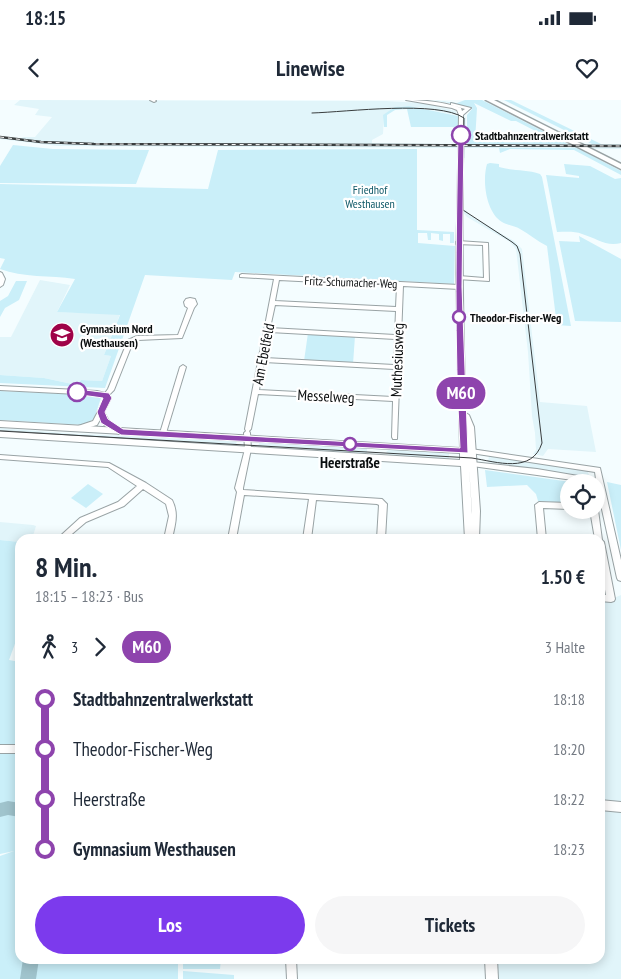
<!DOCTYPE html>
<html lang="de">
<meta charset="utf-8">
<style>
body{margin:0;font-family:"PT Sans Narrow",sans-serif;background:#f6f6f7;color:#1f2937;height:100vh;display:flex;flex-direction:column;font-size:19px;white-space:nowrap}
*{box-sizing:border-box;margin:0}
p{font-size:16px;color:#747a83}
.icon{flex:none;width:28px;height:28px;fill:none;stroke:currentColor;stroke-width:2;stroke-linecap:round;stroke-linejoin:round}
.map{position:relative;flex:1;overflow:hidden}
.panel{position:absolute;left:15px;top:434px;width:590px;height:430px;display:flex;flex-direction:column;background:#fff;border-radius:15px;box-shadow:0 2px 12px #0003}
.panel>*{flex:none}
.badge{padding:0 10px;border-radius:16px;font-size:18px;line-height:32px}
.controls{position:absolute;left:560px;top:374px;display:grid;gap:10px}
.controls a{display:grid;place-items:center;width:45px;height:45px;border-radius:50%;background:#fff;box-shadow:0 2px 12px #0003;font-size:25px}
.map>.badge{position:absolute;translate:-50% -50%;box-shadow:0 0 0 2px #fff}
.legs{display:flex;align-items:center;gap:8px;height:55px;padding:0 20px;font-size:16px}
.legs p{margin-inline-start:auto}
.summary{display:flex;align-items:center;justify-content:space-between;height:85px;padding:0 20px}
h1{font-size:28px;font-weight:800;line-height:38px}
.cta{display:flex;gap:10px;margin-top:auto;padding:10px 20px}
.cta a{flex:1;height:58px;border-radius:30px;background:#7c3aed;color:#fff;font-size:20px;font-weight:800;line-height:58px;text-align:center}
.cta a+a{background:#f6f6f7;color:#1f2937}
ul{padding:0 20px;list-style:none}
li{display:flex;align-items:center;gap:18px;height:50px;font-size:19px}
li i{display:grid;place-items:center;width:8px;height:100%;margin:0 6px;background:currentColor}
li i::after{content:'';width:12px;height:12px;margin:-6px;border:4px solid;border-radius:50%;background:#fff}
li p{margin-inline-start:auto}
li:first-child i{background:linear-gradient(#0000 50%,currentColor 0)}
li:last-child i{background:linear-gradient(currentColor 50%,#0000 0)}
.status{display:flex;justify-content:space-between;align-items:center;height:35px;padding:0 25px;background:#fff;direction:ltr}
.status svg{height:14px;fill:currentColor}
header{display:flex;justify-content:space-between;align-items:center;height:65px;padding:0 20px;background:#fff;font-size:22px;font-weight:800}
.map>svg:first-child{display:block}
.built{fill:#e1f5fa}
.green{fill:#caeff9;fill-rule:evenodd}
.lines{fill:none;stroke-linecap:round;stroke-linejoin:round}
.river{fill:#a0c4cd;fill-rule:evenodd}
.minor-casing{stroke:#99a3a5;stroke-width:2}
.major-casing{stroke:#99a3a5;stroke-width:2}
.highway-casing{stroke:#99a3a5;stroke-width:3}
.minor{fill:#fff;fill-rule:evenodd}
.major{fill:#fff;fill-rule:evenodd}
.highway{fill:#fff;fill-rule:evenodd}
.tram{stroke:#393d3e;stroke-width:1}
.rail-casing{stroke:#393d3e;stroke-width:2.5}
.rail{stroke:#fff;stroke-width:1;stroke-dasharray:4;stroke-linecap:butt}
.line-1{fill:#8e44ad;stroke:#fff}
.stop-1-dot{fill:#fff;stroke:#8e44ad;stroke-width:2.5}
.labels{text-anchor:middle;dominant-baseline:central;stroke-width:4.5;stroke-linejoin:round;paint-order:stroke}
.far-stop-label{font-size:12px;font-weight:bold;fill:#0b0e0f;stroke:#fff;text-anchor:start}
.far-park-label{font-size:12px;fill:#0e5867;stroke:#fff}
.far-street-label{font-size:12px;fill:#0b0e0f;stroke:#fff}
.far-poi-label{font-size:12px;font-weight:bold;fill:#0b0e0f;stroke:#fff;text-anchor:start}
.street-label{font-size:15px;fill:#0b0e0f;stroke:#fff}
.stop-label{font-size:15px;font-weight:bold;fill:#0b0e0f;stroke:#fff}
</style>
<div class="status"><b>18:15</b><svg viewBox="0 0 49 12"><path d="M0 12V9h3v3zM5 12V6h3v6zM10 12V3h3v9zM15 12V0h3v12zM26 1h20v11H26zM47 4h2v5h-2z"/></svg></div>
<header><svg class="icon" aria-label="back" viewBox="0 0 24 24"><path d="M15 5l-7 7 7 7"/></svg>Linewise<svg class="icon" aria-label="heart" viewBox="0 0 24 24"><path d="M12 20l-8-8c-3-5 5-10 8-4 3-6 11-1 8 4z"/></svg></header>
<div class="map">
<svg width="621" height="879" viewBox="0 0 621 879">
<rect width="100%" height="100%" fill="#f4fdff"/>
<g class="built">
<polygon points="20,0 386,1 423,3 456,11 456,15 416,7 401,6 384,15 383,34 372,40 372,43 463,44 464,16 466,18 465,44 621,44 621,49 465,48 465,58 463,58 462,48 58,46 0,39 0,36 19,39 24,37 35,37 52,17 35,15 39,9 14,5"/>
<polygon points="461,110 466,110 471,116 514,141 522,149 540,302 587,306 596,352 548,349 543,356 533,354 536,350 535,333 532,316 528,252 516,149 510,142 467,117"/>
<polygon points="40,180 70,185 57,212 120,214 104,255 111,256 102,281 81,280 77,285 44,278 0,275 0,237 11,237"/>
<polygon points="0,328 75,334 237,340 236,345 79,337 0,332"/>
<polygon points="256,340 367,347 367,354 258,347 259,343 255,343"/>
<polygon points="390,349 449,353 449,359 390,355 386,352"/>
<polygon points="489,356 588,370 589,378 488,362"/>
<polygon points="0,422 33,425 36,426 32,439 20,439 20,442 0,440"/>
<polygon points="621,495 621,879 491,879 490,859 600,859 600,497 614,498"/>
</g>
<g class="green">
<path d="M 433,0 L 457,3 L 465,0 L 482,0 L 568,44 L 467,44 L 467,15 L 472,9 L 461,5 ZM 474,3 L 511,21 L 516,21 L 553,40 L 475,41 L 477,8 Z"/>
<polygon points="504,0 511,0 601,44 592,44"/>
<polygon points="409,6 458,16 458,27 411,27 407,9 395,10 387,15 387,27 384,27 383,15 395,7"/>
<polygon points="13,45 53,49 149,50 136,84 0,83 0,66"/>
<polygon points="499,48 577,48 621,71 621,75 574,50 510,49 500,53"/>
<path d="M 417,49 L 417,130 L 454,132 L 454,143 L 450,143 L 450,134 L 443,134 L 443,141 L 439,140 L 439,134 L 431,133 L 431,140 L 428,140 L 427,133 L 418,133 L 418,143 L 455,146 L 454,184 L 235,172 L 232,180 L 145,175 L 105,288 L 0,283 L 0,275 L 44,278 L 77,285 L 81,280 L 102,281 L 111,256 L 104,255 L 120,215 L 57,212 L 75,179 C 50,175 23,178 0,169 L 5,159 L 0,158 L 0,84 L 208,89 L 218,50 Z"/>
<path d="M 490,63 L 499,64 L 499,67 C 512,71 526,69 540,74 L 542,77 L 571,226 L 556,225 L 553,221 L 556,218 L 547,146 C 537,141 529,134 520,129 C 515,126 507,125 502,122 C 486,112 482,81 487,64 Z"/>
<path d="M 564,64 L 590,66 L 615,79 L 621,78 L 621,143 C 606,147 596,138 582,134 C 575,131 565,132 557,132 L 546,75 L 579,78 L 579,76 L 566,74 Z"/>
<polygon points="579,136 621,159 621,222 575,221 559,141 580,142"/>
<polygon points="16,181 27,181 19,200 5,208 0,217 0,201 8,196"/>
<polygon points="308,233 355,236 353,264 304,261"/>
<polygon points="0,291 96,295 101,298 94,319 83,325 0,320"/>
<polygon points="485,370 571,382 569,382 569,403 538,401 536,394 527,385 487,387"/>
<polygon points="607,382 621,385 621,450"/>
<polygon points="88,384 103,394 86,408 71,398"/>
<polygon points="0,440 20,442 20,530 9,560 20,562 20,859 178,859 178,879 0,879 0,756 14,751 0,754"/>
<polygon points="183,859 221,859 220,869 183,869"/>
<polygon points="183,871 234,875 234,879 183,879"/>
</g>
<g class="lines">
<g class="river">
<polygon points="8,701 20,703 20,717 8,715 0,717 0,703"/>
<polygon points="23,859 39,859 36,879 20,879"/>
</g>
<defs>
<g id="minor">
<polygon points="150,0 155,0 156,1 154,2"/>
<polygon points="458,141 488,143 489,181 457,179 457,177 459,176 484,178 483,145 456,144 456,142"/>
<polygon points="0,172 2,173 5,179 3,185 0,187"/>
<path d="M 242,174 L 459,185 L 462,187 L 459,189 L 403,186 L 397,339 L 393,339 L 392,337 L 393,301 L 258,294 L 251,329 L 249,331 L 250,333 L 251,349 L 243,388 L 243,390 L 382,399 L 387,404 L 385,439 L 377,439 L 379,405 L 377,404 L 316,400 L 311,439 L 303,439 L 309,399 L 244,395 L 236,439 L 228,439 L 237,392 L 235,388 L 245,349 L 244,333 L 246,331 L 245,329 L 274,179 L 240,177 L 240,175 ZM 279,180 L 397,186 L 396,207 L 275,201 ZM 275,205 L 396,211 L 395,235 L 270,228 ZM 270,232 L 395,239 L 394,265 L 265,258 ZM 264,262 L 394,269 L 393,297 L 259,290 Z"/>
<polygon points="190,198 195,199 197,204 194,208 182,238 138,240 133,242 114,290 109,295 111,298 104,312 110,323 123,330 124,332 123,334 119,334 105,326 101,318 97,325 80,330 77,328 78,326 93,321 105,298 104,297 97,295 0,290 0,286 97,291 105,293 108,289 128,240 137,236 178,235 188,208 185,206 184,202 186,199"/>
<polygon points="183,265 186,267 166,333 163,335 161,335 160,333 180,267"/>
<polygon points="469,349 471,349 600,368 621,460 621,481 618,480 617,478 596,382 587,382 537,375 472,366 469,364 472,362 537,369 596,379 595,372 471,353 468,351"/>
<path d="M 0,355 L 109,363 L 146,383 L 172,400 C 179,414 175,424 172,439 L 164,439 L 169,416 L 166,404 L 143,389 L 124,406 L 86,422 L 66,439 L 57,439 L 80,418 L 118,402 L 137,386 L 108,367 L 0,359 Z"/>
<polygon points="539,402 569,403 569,409 543,408 546,439 538,439 535,405"/>
<polygon points="596,408 598,410 602,440 604,442 615,499 614,501 611,502 600,501 600,495 606,495 600,462 600,439 595,439 590,410 596,410"/>
<rect x="0" y="645" width="20" height="8"/>
<polygon points="600,700 621,702 621,712 600,710"/>
<polygon points="286,859 296,859 297,879 287,879"/>
</g>
<g id="major">
<path d="M 406,0 C 424,0 444,2 461,8 L 462,11 L 465,9 L 451,5 L 451,3 L 471,8 L 463,15 C 462,115 462,214 466,313 L 469,315 L 474,327 L 480,411 L 479,439 L 465,439 L 461,366 L 0,337 L 0,331 L 460,360 L 460,353 L 0,327 L 0,321 L 460,348 L 456,174 L 459,15 L 457,10 L 452,8 ZM 469,367 L 472,411 L 472,414 Z"/>
<polygon points="485,859 497,859 498,879 486,879"/>
</g>
<polygon id="highway" points="486,0 494,0 621,64 621,69"/>
</defs>
<use href="#minor" class="minor-casing"/>
<use href="#major" class="major-casing"/>
<use href="#highway" class="highway-casing"/>
<use href="#minor" class="minor"/>
<use href="#major" class="major"/>
<use href="#highway" class="highway"/>
<path class="tram" d="M 0,331 L 472,358 C 497,362 532,374 542,343 L 520,154 L 517,146 L 512,142 L 463,110 L 464,18 C 438,0 347,12 312,13"/>
<defs>
<polyline id="rail" points="0,37 41,42 94,44 621,46"/>
</defs>
<use href="#rail" class="rail-casing"/>
<use href="#rail" class="rail"/>
</g>
<path class="line-1" d="M 461,33 L 464,35 L 462,187 L 468,353 L 121,335 L 101,323 L 97,312 L 103,298 L 74,294 L 73,292 L 77,289 L 109,293 L 112,298 L 105,312 L 108,319 L 123,329 L 460,348 C 454,243 456,139 458,35 Z"/>
<defs>
<symbol id="school-disc" viewBox="-11 -11 22 22"><circle r="9.5" fill="#9f0348" stroke="#fff"/><path d="M0-5L7-2L0 1L-7-2ZM-4 1L0 2.5L4 1V4Q0 6-4 4Z" fill="#fff"/></symbol>
</defs>
<g fill-rule="evenodd">
<use href="#school-disc" x="48" y="221" width="28" height="28"/>
</g>
<g class="stop-1-dot">
<circle cx="461" cy="35" r="9"/>
<circle cx="459" cy="217" r="6"/>
<circle cx="77" cy="292" r="9"/>
<circle cx="350" cy="344" r="6"/>
</g>
<g class="labels">
<g class="far-stop-label">
<text x="475" y="35">Stadtbahnzentralwerkstatt</text>
<text x="470" y="217">Theodor-Fischer-Weg</text>
</g>
<g class="far-park-label">
<text x="370" y="89">Friedhof<tspan x="370" dy="14">Westhausen</tspan></text>
</g>
<g class="far-street-label">
<text transform="translate(351 182) rotate(2)">Fritz-Schumacher-Weg</text>
</g>
<g class="far-poi-label">
<text x="80" y="228">Gymnasium Nord<tspan x="80" dy="14">(Westhausen)</tspan></text>
</g>
<g class="street-label">
<text transform="translate(263 254) rotate(-79)">Am Ebelfeld</text>
<text transform="translate(397 260) rotate(-88)">Muthesiusweg</text>
<text transform="translate(326 296) rotate(3)">Messelweg</text>
</g>
<g class="stop-label">
<text x="350" y="362">Heerstraße</text>
</g>
</g>
</svg>
<div class="controls">
<a><svg class="icon" aria-label="locate" viewBox="0 0 24 24"><circle cx="12" cy="12" r="6"/><path d="M12 2v4M12 18v4M2 12h4M18 12h4"/></svg></a>
</div>
<b class="badge" style="left:461px;top:293px;background:#8e44ad;color:#fff">M60</b>
<section class="panel">
<div class="summary"><div><h1>8 Min.</h1><p>18:15 – 18:23 · Bus</p></div><b>1.50 €</b></div>
<div class="legs"><svg class="icon" aria-label="walk" viewBox="0 0 24 24"><circle cx="13" cy="4" r="2"/><path d="M13 8l-2 6 4 7M11 14l-3 7M7 12l3-4h3l4 4"/></svg>3<svg class="icon" aria-label="forward" viewBox="0 0 24 24"><path d="M9 5l7 7-7 7"/></svg><b class="badge" style="background:#8e44ad;color:#fff">M60</b><p>3 Halte</p></div>
<ul>
<li><i style="color:#8e44ad"></i><b>Stadtbahnzentralwerkstatt</b><p>18:18</p></li>
<li><i style="color:#8e44ad"></i><span>Theodor-Fischer-Weg</span><p>18:20</p></li>
<li><i style="color:#8e44ad"></i><span>Heerstraße</span><p>18:22</p></li>
<li><i style="color:#8e44ad"></i><b>Gymnasium Westhausen</b><p>18:23</p></li>
</ul>
<div class="cta"><a>Los</a><a>Tickets</a></div>
</section>
</div>
